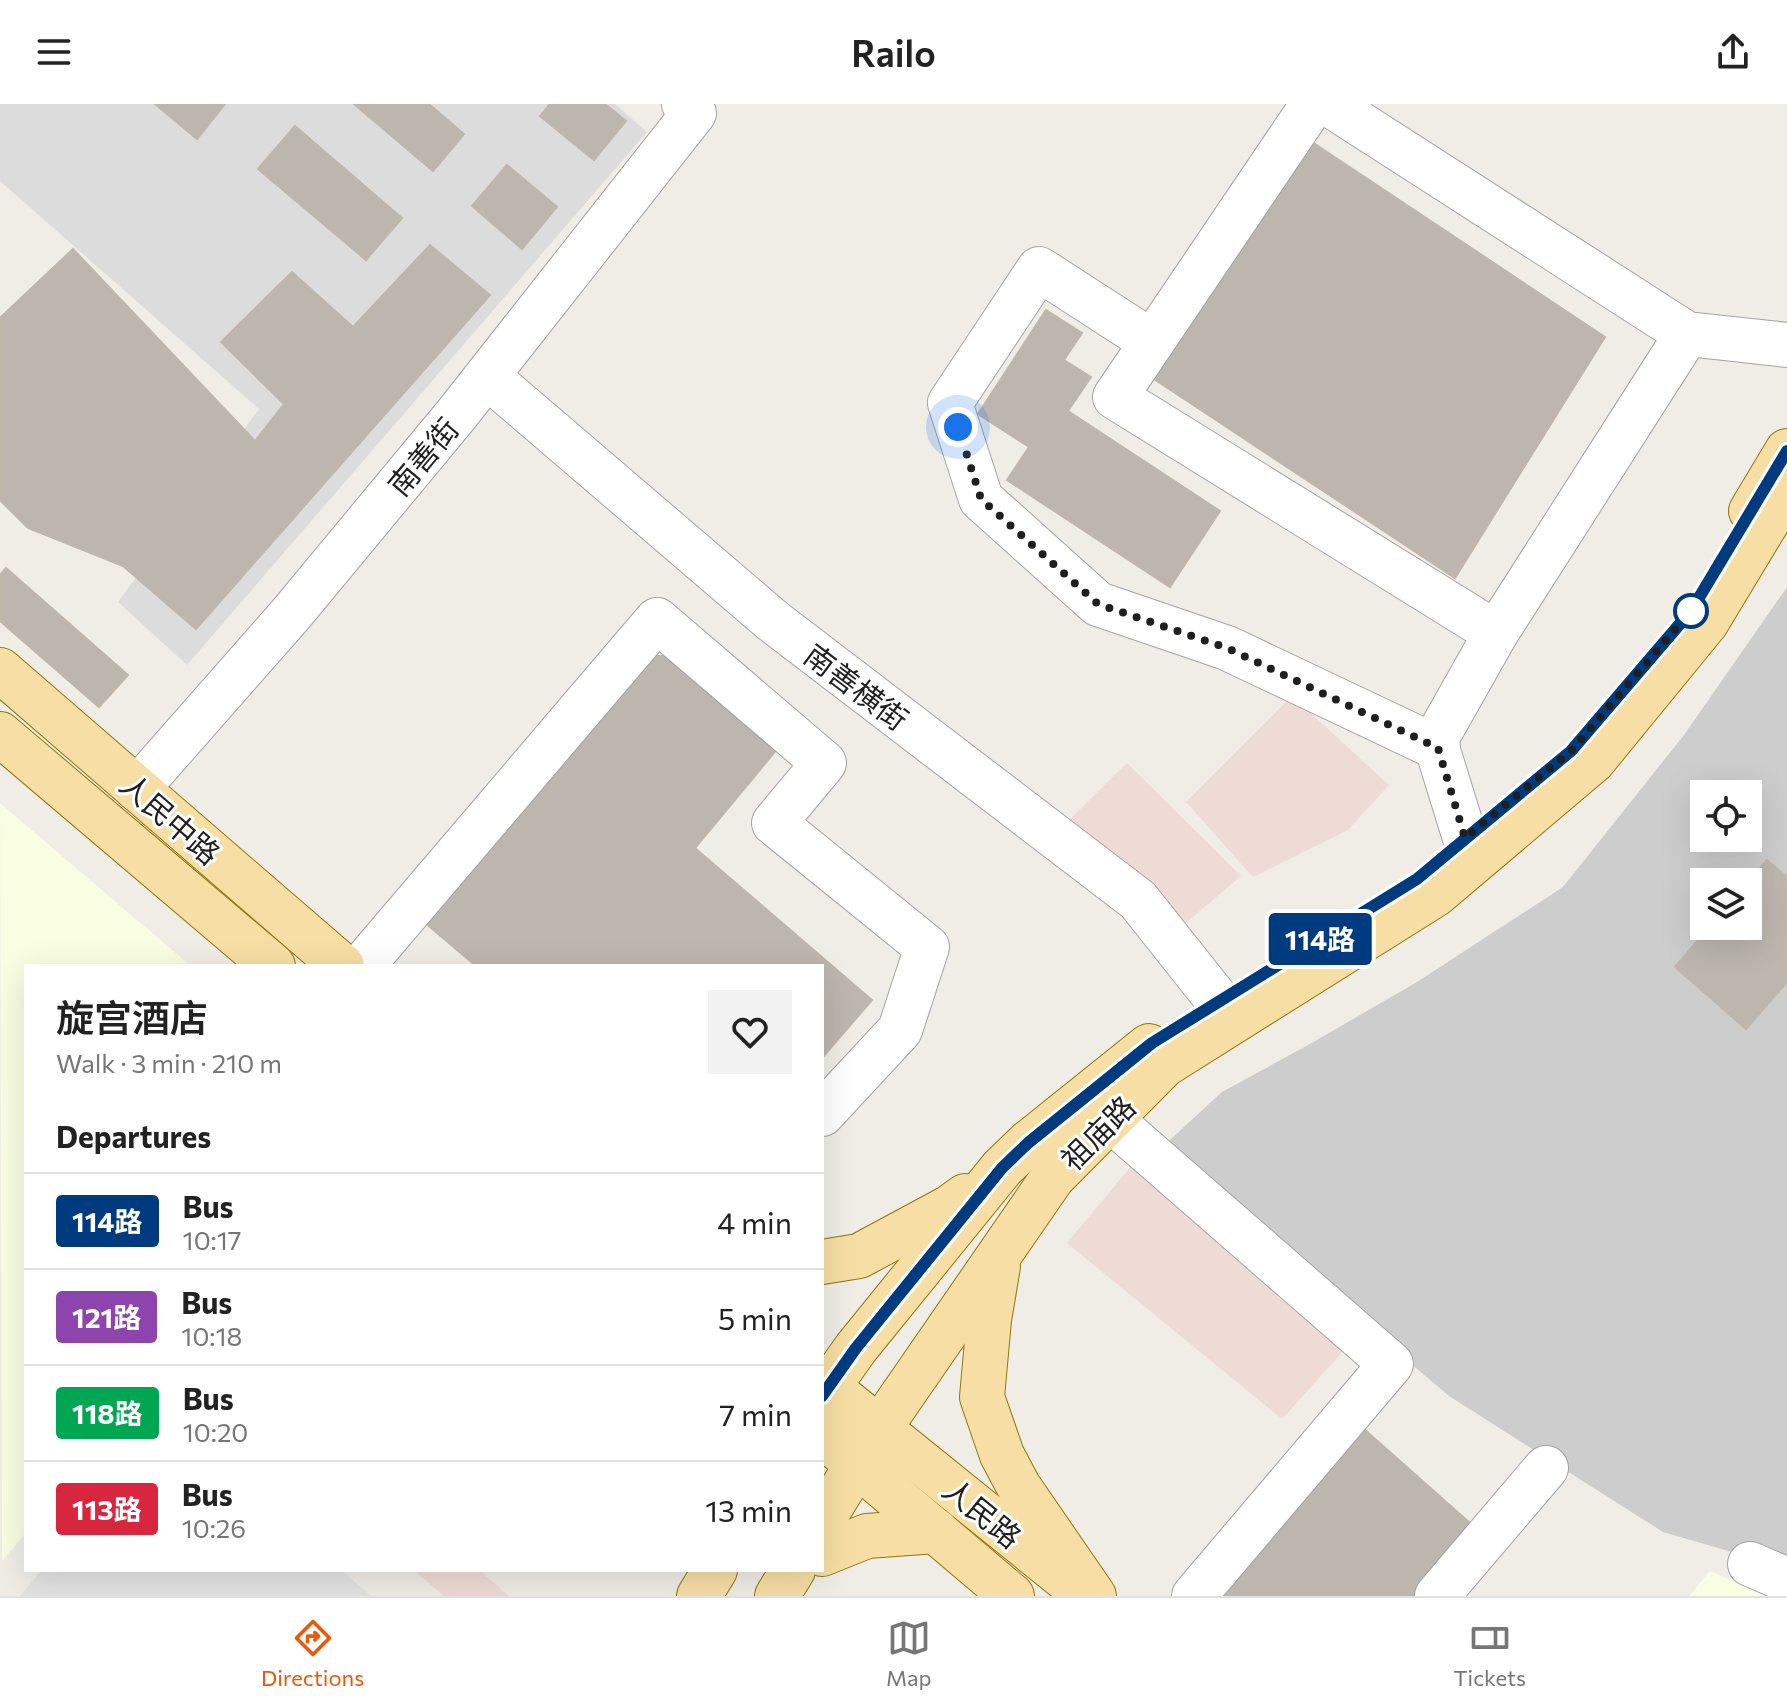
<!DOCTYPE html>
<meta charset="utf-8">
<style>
body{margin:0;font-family:Commissioner,"Noto Sans SC",sans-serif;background:#f2f2f2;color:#222;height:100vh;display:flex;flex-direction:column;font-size:30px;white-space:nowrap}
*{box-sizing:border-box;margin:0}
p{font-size:26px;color:#767676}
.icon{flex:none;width:44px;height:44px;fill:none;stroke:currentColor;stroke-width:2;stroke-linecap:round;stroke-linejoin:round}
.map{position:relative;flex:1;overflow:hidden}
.drawer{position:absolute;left:24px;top:860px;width:800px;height:608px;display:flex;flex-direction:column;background:#fff;border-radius:0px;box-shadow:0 8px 32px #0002}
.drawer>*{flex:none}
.badge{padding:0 16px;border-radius:6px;font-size:28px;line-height:52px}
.controls{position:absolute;left:1690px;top:676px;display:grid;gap:16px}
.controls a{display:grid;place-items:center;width:72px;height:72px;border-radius:0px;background:#fff;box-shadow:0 8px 32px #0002;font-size:40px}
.you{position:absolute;width:40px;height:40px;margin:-20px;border:6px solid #fff;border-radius:50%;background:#1a73e8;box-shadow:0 0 0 12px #1a73e833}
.map>.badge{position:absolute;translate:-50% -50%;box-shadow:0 0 0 4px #fff}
h2{padding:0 32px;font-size:30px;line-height:72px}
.round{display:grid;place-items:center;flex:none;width:84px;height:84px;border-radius:0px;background:#f2f2f2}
.head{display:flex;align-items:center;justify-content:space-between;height:136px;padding:0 32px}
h1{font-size:38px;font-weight:600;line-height:60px}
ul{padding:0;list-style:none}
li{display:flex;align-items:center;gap:24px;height:96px;padding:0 32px;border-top:2px solid #e0e0e0}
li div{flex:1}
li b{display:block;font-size:30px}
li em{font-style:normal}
li .badge{min-width:88px;font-weight:700;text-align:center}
header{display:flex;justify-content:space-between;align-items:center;height:104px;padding:0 32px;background:#fff;font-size:36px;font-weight:600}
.tab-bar{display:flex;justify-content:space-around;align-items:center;height:112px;border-top:2px solid #e0e0e0;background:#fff;font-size:22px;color:#767676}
.tab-bar a{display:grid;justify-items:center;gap:4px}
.tab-bar .active{color:#ea580c}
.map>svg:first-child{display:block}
.residential{fill:#dddcdc}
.commercial{fill:#efdbd6}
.education{fill:#f9fde1}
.religious{fill:#cdcdcd;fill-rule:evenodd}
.parking{fill:#e3e3e3}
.building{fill:#bcb6af;stroke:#c0b6a9;stroke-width:2}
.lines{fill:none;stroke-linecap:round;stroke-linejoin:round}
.minor-casing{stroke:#a3a3a3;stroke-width:46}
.major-casing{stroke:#90770a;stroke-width:46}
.minor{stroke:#fff;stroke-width:44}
.major{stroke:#f6dea4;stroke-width:44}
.line-casing{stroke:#fff;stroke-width:18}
.line{stroke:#003b80;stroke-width:12}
.walk{stroke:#1f1f1f;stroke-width:8;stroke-dasharray:0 14.4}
.stop-dot{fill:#fff;stroke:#003b80;stroke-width:4}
.labels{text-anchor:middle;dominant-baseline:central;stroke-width:6;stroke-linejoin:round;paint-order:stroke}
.street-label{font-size:30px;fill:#1f1f1f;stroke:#fff}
</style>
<header><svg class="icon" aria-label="menu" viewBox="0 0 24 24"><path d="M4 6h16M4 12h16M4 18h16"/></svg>Railo<svg class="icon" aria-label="share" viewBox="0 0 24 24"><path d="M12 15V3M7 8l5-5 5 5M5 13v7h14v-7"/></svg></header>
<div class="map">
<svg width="1787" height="1492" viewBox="0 0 1787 1492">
<rect width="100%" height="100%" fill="#efede6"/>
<polygon class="residential" points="0,0 615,0 647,28 187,561 118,498 259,305 0,77"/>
<g class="commercial">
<polygon points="1292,592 1389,681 1348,726 1253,773 1186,698"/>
<polygon points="1127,659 1241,772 1175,828 1067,718"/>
<polygon points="1133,1060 1347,1243 1282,1315 1067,1139"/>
<polygon points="414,1466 479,1466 509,1492 444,1492"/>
</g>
<g class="education">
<polygon points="0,699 191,862 26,862 26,1429 2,1457"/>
<polygon points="1710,1467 1768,1492 1689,1492"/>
</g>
<path class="religious" d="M 1787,483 L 1787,1464 L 1663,1428 L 1449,1292 L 1159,1046 L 1222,988 L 1310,940 L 1417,878 L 1563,783 L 1684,631 ZM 1704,690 L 1748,690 L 1748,734 L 1704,734 ZM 1704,778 L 1748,778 L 1748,822 L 1704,822 Z"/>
<polygon class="parking" points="42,1466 341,1466 371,1492 20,1492"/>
<g class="building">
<polygon points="155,0 225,0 197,35"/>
<polygon points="354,0 429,0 464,30 433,67"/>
<polygon points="550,0 605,0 626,17 594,56 540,12"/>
<polygon points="295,22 402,114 366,156 258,65"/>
<polygon points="1309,36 1605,233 1455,474 1154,275"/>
<polygon points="507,61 557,103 522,145 472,102"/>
<polygon points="430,141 490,191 196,525 123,462 28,424 0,396 0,214 73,145 255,337 284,300 221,238 292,168 353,223"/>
<polygon points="1046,206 1082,229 1064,256 1091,273 1068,307 1220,407 1170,483 1007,376 1029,343 978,310"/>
<polygon points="6,464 128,571 99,603 0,517 0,471"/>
<polygon points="650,552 674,552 783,638 695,744 872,896 822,954 822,862 476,862 424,818"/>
<polygon points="1767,756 1787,773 1787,878 1746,925 1675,863 1710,822 1748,822 1748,778"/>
<polygon points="1365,1326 1479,1427 1424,1492 1218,1492"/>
</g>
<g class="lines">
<defs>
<g id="minor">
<polyline points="1313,0 1115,293 1496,529 1435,637 1465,734"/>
<polyline points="1329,0 1687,230 1787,241"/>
<polyline points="1152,238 1039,165 950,299 981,395 1098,500 1227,544 1438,644"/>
<polyline points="487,272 773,517 1138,796 1219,898"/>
<polyline points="1496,529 1687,230"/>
<polyline points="137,685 291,510 456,311 694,9 684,0"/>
<polyline points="362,862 657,516 824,659 774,719 927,843 900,926 822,1010"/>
<polyline points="1110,1015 1391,1260 1194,1492"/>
<polyline points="1750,1460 1787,1476"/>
<polyline points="1437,1492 1546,1364"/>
</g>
<g id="major">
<polyline points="1751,407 1787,347"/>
<polyline points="0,566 342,862"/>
<polyline points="0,630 273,862"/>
<polyline points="822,1158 859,1152 950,1103 965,1092"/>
<polyline points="998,1162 989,1216 982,1293 1002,1351 1019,1383 1094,1492"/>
<polyline points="822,1278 1066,1475"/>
<polyline points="822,1292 856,1244 1002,1064 1028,1039 1149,942"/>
<polyline points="822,1331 1012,1492"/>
<polyline points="822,1417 879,1325 1053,1073 1164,961 1436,790 1593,657 1706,519 1787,385"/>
<polyline points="822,1450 867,1432 936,1427"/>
<polyline points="699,1492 715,1466"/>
<polyline points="777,1492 793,1466"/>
</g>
</defs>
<use href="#minor" class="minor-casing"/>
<use href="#major" class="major-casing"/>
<use href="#minor" class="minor"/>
<use href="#major" class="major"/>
</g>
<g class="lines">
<defs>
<polyline id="line" points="822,1292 856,1244 1002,1064 1028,1039 1152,939 1417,775 1571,647 1691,507 1787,347"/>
</defs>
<use href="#line" class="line-casing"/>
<use href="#line" class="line"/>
<polyline class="walk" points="958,323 981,395 1098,500 1227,544 1438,644 1465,734 1571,647 1691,507"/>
</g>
<circle class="stop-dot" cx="1691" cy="507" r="16"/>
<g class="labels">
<g class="street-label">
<text transform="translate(422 352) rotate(-50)">南善街</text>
<text transform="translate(857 582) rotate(37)">南善横街</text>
<text transform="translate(171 714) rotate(41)">人民中路</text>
<text transform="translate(1097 1028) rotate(-45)">祖庙路</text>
<text transform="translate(983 1408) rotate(39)">人民路</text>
</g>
</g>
</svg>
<div class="controls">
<a><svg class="icon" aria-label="locate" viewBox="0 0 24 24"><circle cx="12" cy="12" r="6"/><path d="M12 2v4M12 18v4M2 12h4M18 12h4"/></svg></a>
<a><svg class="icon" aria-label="layers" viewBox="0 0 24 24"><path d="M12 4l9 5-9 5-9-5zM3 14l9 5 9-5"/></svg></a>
</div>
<div class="you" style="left:958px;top:323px"></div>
<b class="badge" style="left:1320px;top:835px;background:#003b80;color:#fff">114路</b>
<section class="drawer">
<div class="head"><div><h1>旋宫酒店</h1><p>Walk · 3 min · 210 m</p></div><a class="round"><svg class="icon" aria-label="heart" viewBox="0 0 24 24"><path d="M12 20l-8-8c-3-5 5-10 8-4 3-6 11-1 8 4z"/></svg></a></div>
<h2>Departures</h2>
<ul>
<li><span class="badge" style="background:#003b80;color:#fff">114路</span><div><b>Bus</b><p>10:17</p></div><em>4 min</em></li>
<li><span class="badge" style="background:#8e44ad;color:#fff">121路</span><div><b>Bus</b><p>10:18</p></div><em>5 min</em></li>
<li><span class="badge" style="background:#00a651;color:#fff">118路</span><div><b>Bus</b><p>10:20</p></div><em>7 min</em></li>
<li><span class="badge" style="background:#d7263d;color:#fff">113路</span><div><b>Bus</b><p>10:26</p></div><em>13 min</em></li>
</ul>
</section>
</div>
<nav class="tab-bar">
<a class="active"><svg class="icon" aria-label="directions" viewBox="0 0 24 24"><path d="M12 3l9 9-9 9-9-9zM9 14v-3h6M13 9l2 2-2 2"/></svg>Directions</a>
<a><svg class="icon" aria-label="map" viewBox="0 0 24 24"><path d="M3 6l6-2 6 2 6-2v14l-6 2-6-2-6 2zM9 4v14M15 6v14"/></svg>Map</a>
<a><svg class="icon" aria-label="tickets" viewBox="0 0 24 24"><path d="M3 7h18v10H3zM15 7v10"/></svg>Tickets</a>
</nav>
